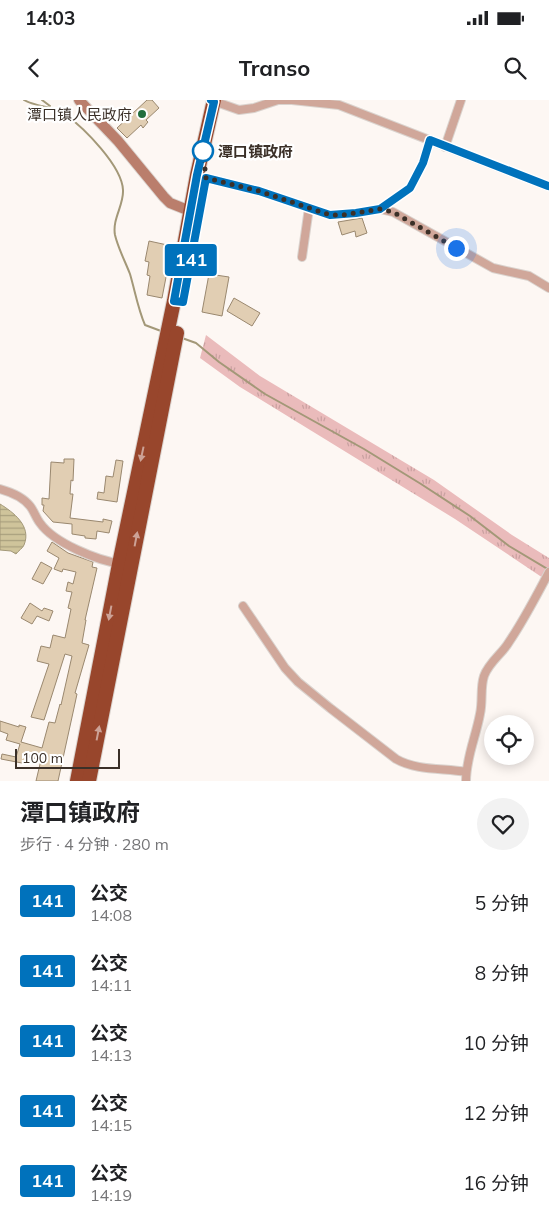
<!DOCTYPE html>
<html lang="zh">
<meta charset="utf-8">
<style>
body{margin:0;font-family:Mulish,"Noto Sans SC",sans-serif;background:#f2f2f2;color:#202124;height:100vh;display:flex;flex-direction:column;font-size:19px;white-space:nowrap}
*{box-sizing:border-box;margin:0}
p{font-size:16px;color:#757577}
.icon{flex:none;width:28px;height:28px;fill:none;stroke:currentColor;stroke-width:2;stroke-linecap:round;stroke-linejoin:round}
.map{position:relative;height:681px;overflow:hidden}
.details{display:flex;flex-direction:column;background:#fff;flex:1}
.details>*{flex:none}
.badge{padding:0 10px;border-radius:4px;font-size:18px;line-height:32px}
.buttons{position:absolute;left:484px;top:615px;display:grid;gap:10px}
.buttons a{display:grid;place-items:center;width:50px;height:50px;border-radius:50%;background:#fff;box-shadow:0 2px 12px #0003;font-size:25px}
.scale{position:absolute;left:15px;bottom:12px;width:105px;box-sizing:border-box;padding-left:5px;border:2px solid #3b3028;border-top:0;font-size:14px;line-height:18px;white-space:nowrap;color:#3b3028;-webkit-text-stroke:4px #fff;paint-order:stroke}
.you{position:absolute;width:25px;height:25px;margin:-12px;border:4px solid #fff;border-radius:50%;background:#1a73e8;box-shadow:0 0 0 8px #1a73e833}
.map>.badge{position:absolute;translate:-50% -50%;box-shadow:0 0 0 2px #fff}
.round{display:grid;place-items:center;flex:none;width:52px;height:52px;border-radius:26px;background:#f2f2f2}
.headline{display:flex;align-items:center;justify-content:space-between;height:85px;padding:0 20px}
h1{font-size:24px;font-weight:700;line-height:38px}
ul{padding:0;list-style:none}
li{display:flex;align-items:center;gap:15px;height:70px;padding:0 20px}
li div{flex:1}
li b{display:block;font-size:19px}
li em{font-style:normal}
li .badge{min-width:55px;font-weight:700;text-align:center}
.status{display:flex;justify-content:space-between;align-items:center;height:35px;padding:0 25px;background:#fff;direction:ltr}
.status svg{height:14px;fill:currentColor}
header{display:flex;justify-content:space-between;align-items:center;height:65px;padding:0 20px;background:#fff;font-size:22px;font-weight:700}
.map>svg:first-child{display:block}
.grass{fill:url(#grass-tufts)}
.water{fill:url(#water-rules);stroke:#a39878}
.lines{fill:none;stroke-linecap:round;stroke-linejoin:round}
.stream{stroke:#a39878;stroke-width:2}
.building{fill:#e1ceb3;stroke:#9a886f}
.street-casing{stroke:#dad3ce;stroke-width:10}
.secondary-casing{stroke:#dad3ce;stroke-width:12}
.highway-casing{stroke:#dad3ce;stroke-width:16}
.street{stroke:#d0a79a;stroke-width:8}
.secondary{stroke:#ba7e6c;stroke-width:10}
.highway{stroke:#98462c;stroke-width:14}
.oneway{fill:#cca296}
.line-casing{stroke:#fff;stroke-width:11}
.line{stroke:#0072bc;stroke-width:8}
.walk{stroke:#3b3028;stroke-width:5;stroke-dasharray:0 9}
.poi-dot{fill:#226e3d;stroke:#fff;stroke-width:2}
.stop-dot{fill:#fff;stroke:#0072bc;stroke-width:2.5}
.labels{text-anchor:middle;dominant-baseline:central;stroke-width:4.5;stroke-linejoin:round;paint-order:stroke}
.poi-label{font-size:15px;fill:#3b3028;stroke:#fff;text-anchor:end}
.stop-label{font-size:15px;font-weight:bold;fill:#3b3028;stroke:#fff;text-anchor:start}
</style>
<div class="status"><b>14:03</b><svg viewBox="0 0 49 12"><path d="M0 12V9h3v3zM5 12V6h3v6zM10 12V3h3v9zM15 12V0h3v12zM26 1h20v11H26zM47 4h2v5h-2z"/></svg></div>
<header><svg class="icon" aria-label="back" viewBox="0 0 24 24"><path d="M15 5l-7 7 7 7"/></svg>Transo<svg class="icon" aria-label="search" viewBox="0 0 24 24"><circle cx="10" cy="10" r="6"/><path d="M15 15l6 6"/></svg></header>
<div class="map">
<svg width="549" height="681" viewBox="0 0 549 681">
<defs>
<pattern id="grass-tufts" width="24" height="20" patternUnits="userSpaceOnUse" patternTransform="scale(1.25)"><rect width="24" height="20" fill="#eabbbb"/><path d="M3 7l-1-3M5 7V3M7 7l1-3M15 17l-1-3M17 17v-4M19 17l1-3" fill="none" stroke="#caa1a1"/></pattern>
<pattern id="water-rules" width="6" height="5" patternUnits="userSpaceOnUse" patternTransform="scale(1.25)"><rect width="6" height="5" fill="#cfc49b"/><path d="M0 2.5h6" fill="none" stroke="#a9a07e"/></pattern>
</defs>
<rect width="100%" height="100%" fill="#fdf7f3"/>
<polygon class="grass" points="206,235 260,276 434,380 512,435 549,458 549,482 455,419 240,287 200,258"/>
<path class="water" d="M 0,404 C 13,412 32,426 24,445 C 23,448 18,451 16,454 L 11,451 L 0,450 Z"/>
<g class="lines">
<g class="stream">
<path d="M 24,0 C 37,8 54,5 66,15 C 84,28 122,66 123,90 C 124,105 112,119 115,135 C 118,148 125,161 130,174 C 135,191 138,209 145,225 L 161,231"/>
<polyline points="42,0 50,6"/>
<polyline points="182,238 196,243 219,262 265,294 364,349 421,384 470,416 509,446 549,470"/>
</g>
</g>
<g class="building">
<polygon points="147,0 152,0 159,8 146,20 148,22 143,28 141,25 127,38 117,28"/>
<polygon points="362,118 367,133 356,137 355,131 342,135 338,122"/>
<polygon points="149,141 172,146 162,198 147,195 150,176 147,175 149,162 145,161"/>
<polygon points="209,174 229,177 222,216 202,212"/>
<polygon points="234,198 260,213 252,226 227,211"/>
<polygon points="64,359 74,359 73,381 71,380 70,394 73,394 70,418 103,422 103,419 112,421 109,433 97,431 96,439 85,438 85,436 72,434 72,424 53,422 43,411 44,405 42,405 42,398 49,399 51,362 64,363"/>
<polygon points="116,360 123,361 117,402 97,399 98,392 104,393 106,376 113,377"/>
<polygon points="52,442 68,453 93,462 92,467 97,468 85,520 86,520 82,543 89,545 75,593 77,594 74,608 58,681 36,681 41,660 29,657 27,664 1,659 2,654 16,657 20,644 6,640 8,634 0,631 0,621 19,627 19,625 26,627 21,642 42,648 49,622 55,623 60,604 61,605 72,556 65,554 44,620 31,617 49,564 37,561 41,546 50,548 53,535 65,538 71,509 68,508 72,492 66,491 68,482 73,484 76,472 63,469 62,472 54,469 59,458 47,451"/>
<polygon points="41,462 52,468 43,484 32,479"/>
<polygon points="30,503 42,511 44,508 53,511 49,521 37,516 32,524 21,518"/>
</g>
<g class="lines">
<defs>
<g id="street">
<polyline points="222,4 239,10 254,8 278,0 292,0 339,5 548,86"/>
<polyline points="445,47 461,0"/>
<polyline points="206,78 259,91 330,115 356,113 380,109 410,88 423,63 430,40"/>
<polyline points="380,109 393,112 493,168 529,176 549,188"/>
<polyline points="302,157 309,108"/>
<path d="M 0,389 C 11,392 23,397 30,406 C 34,411 36,418 40,423 C 54,443 98,461 122,464"/>
<path d="M 243,506 L 285,568 L 298,582 L 330,608 L 396,659 C 417,671 443,668 466,672"/>
<path d="M 466,681 C 466,658 476,636 480,614 C 483,601 480,588 484,576 C 489,562 502,554 509,542 C 524,520 537,495 549,472"/>
</g>
<polyline id="secondary" points="79,0 118,41 164,97 170,103 190,111"/>
<g id="highway">
<polyline points="77,681 119,464 174,201 197,75 214,0"/>
<polyline points="89,681 177,233"/>
</g>
</defs>
<use href="#street" class="street-casing"/>
<use href="#secondary" class="secondary-casing"/>
<use href="#highway" class="highway-casing"/>
<use href="#street" class="street"/>
<use href="#secondary" class="secondary"/>
<use href="#highway" class="highway"/>
</g>
<defs><path id="oneway-solid" d="M-6-.8H1V-3.2L6.5 0L1 3.2V.8H-6Z" transform="scale(1.25)"/></defs>
<g class="oneway">
<use href="#oneway-solid" transform="translate(142 354) rotate(102)"/>
<use href="#oneway-solid" transform="translate(136 439) rotate(-79)"/>
<use href="#oneway-solid" transform="translate(110 513) rotate(101)"/>
<use href="#oneway-solid" transform="translate(98 633) rotate(-79)"/>
</g>
<g class="lines">
<defs>
<polyline id="line" points="211,0 214,2 197,75 174,201 183,202 206,78 259,91 330,115 356,113 380,109 410,88 423,63 430,40 548,86"/>
</defs>
<use href="#line" class="line-casing"/>
<use href="#line" class="line"/>
<polyline class="walk" points="203,51 206,78 259,91 330,115 343,115 380,109 393,112 456,148"/>
</g>
<circle class="poi-dot" cx="142" cy="14" r="5"/>
<circle class="stop-dot" cx="203" cy="51" r="10"/>
<g class="labels">
<g class="poi-label">
<text x="132" y="14">潭口镇人民政府</text>
</g>
<g class="stop-label">
<text x="218" y="51">潭口镇政府</text>
</g>
</g>
</svg>
<div class="buttons">
<a><svg class="icon" aria-label="locate" viewBox="0 0 24 24"><circle cx="12" cy="12" r="6"/><path d="M12 2v4M12 18v4M2 12h4M18 12h4"/></svg></a>
</div>
<div class="scale">100 m</div>
<div class="you" style="left:456px;top:148px"></div>
<b class="badge" style="left:191px;top:160px;background:#0072bc;color:#fff">141</b>
</div>
<section class="details">
<div class="headline"><div><h1>潭口镇政府</h1><p>步行 · 4 分钟 · 280 m</p></div><a class="round"><svg class="icon" aria-label="heart" viewBox="0 0 24 24"><path d="M12 20l-8-8c-3-5 5-10 8-4 3-6 11-1 8 4z"/></svg></a></div>
<ul>
<li><span class="badge" style="background:#0072bc;color:#fff">141</span><div><b>公交</b><p>14:08</p></div><em>5 分钟</em></li>
<li><span class="badge" style="background:#0072bc;color:#fff">141</span><div><b>公交</b><p>14:11</p></div><em>8 分钟</em></li>
<li><span class="badge" style="background:#0072bc;color:#fff">141</span><div><b>公交</b><p>14:13</p></div><em>10 分钟</em></li>
<li><span class="badge" style="background:#0072bc;color:#fff">141</span><div><b>公交</b><p>14:15</p></div><em>12 分钟</em></li>
<li><span class="badge" style="background:#0072bc;color:#fff">141</span><div><b>公交</b><p>14:19</p></div><em>16 分钟</em></li>
</ul>
</section>
